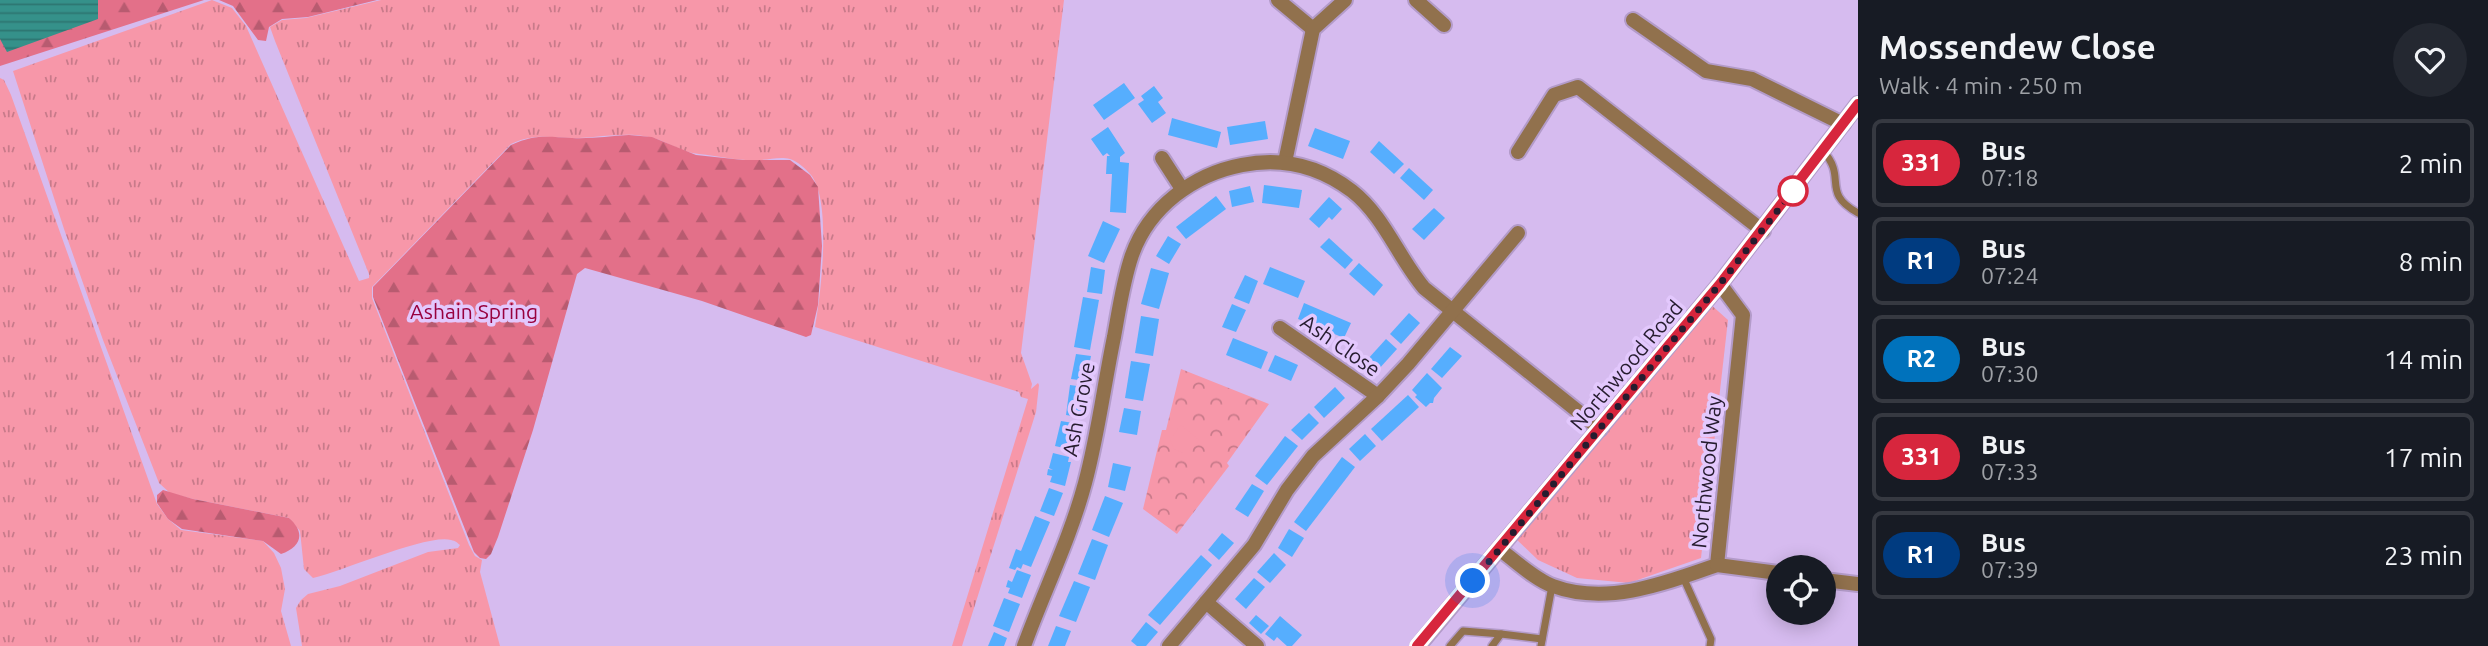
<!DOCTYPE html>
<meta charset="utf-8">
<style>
body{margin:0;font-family:Ubuntu,sans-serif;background:#242831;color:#f1f3f6;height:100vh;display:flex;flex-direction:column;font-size:26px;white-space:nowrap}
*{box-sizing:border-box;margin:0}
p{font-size:23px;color:#9ea1a6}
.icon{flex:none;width:38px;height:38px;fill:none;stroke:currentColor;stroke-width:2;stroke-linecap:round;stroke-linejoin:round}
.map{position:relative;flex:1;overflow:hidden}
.details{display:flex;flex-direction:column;background:#171b24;width:630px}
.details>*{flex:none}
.badge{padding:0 14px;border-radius:23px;font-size:24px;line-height:46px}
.fabs{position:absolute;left:1766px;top:555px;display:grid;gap:14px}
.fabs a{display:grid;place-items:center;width:70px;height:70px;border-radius:50%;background:#171b24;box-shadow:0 4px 18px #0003;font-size:35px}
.you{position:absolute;width:35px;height:35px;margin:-18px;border:5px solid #fff;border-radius:50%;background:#1a73e8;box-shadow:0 0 0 10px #1a73e833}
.map>.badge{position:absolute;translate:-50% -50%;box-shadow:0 0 0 4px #fff}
.round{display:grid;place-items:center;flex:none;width:74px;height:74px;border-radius:37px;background:#242831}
.summary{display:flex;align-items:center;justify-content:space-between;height:119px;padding:0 21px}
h1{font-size:33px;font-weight:700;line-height:52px}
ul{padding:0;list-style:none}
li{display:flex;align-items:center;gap:21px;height:88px;margin:0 14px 10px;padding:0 7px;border:4px solid #363941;border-radius:10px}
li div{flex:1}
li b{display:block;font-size:26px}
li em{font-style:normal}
li .badge{min-width:77px;font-weight:700;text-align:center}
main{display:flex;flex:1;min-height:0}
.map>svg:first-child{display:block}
.grass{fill:url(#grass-tufts)}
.forest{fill:url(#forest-firs)}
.park{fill:url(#park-crowns)}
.garden{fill:#f797a9}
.water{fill:url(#water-rules)}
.building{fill:#56aefe}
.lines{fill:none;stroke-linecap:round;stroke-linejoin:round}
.lane-casing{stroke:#b39bc9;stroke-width:10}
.street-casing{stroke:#b39bc9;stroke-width:18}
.secondary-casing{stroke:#b39bc9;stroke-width:18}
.lane{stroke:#91714d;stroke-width:7}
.street{stroke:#91714d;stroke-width:14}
.secondary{stroke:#6e491c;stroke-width:14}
.line-casing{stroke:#fff;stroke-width:16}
.line{stroke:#d7263d;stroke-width:10}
.walk{stroke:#261c2f;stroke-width:7;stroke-dasharray:0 12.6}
.stop-dot{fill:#fff;stroke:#d7263d;stroke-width:3.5}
.labels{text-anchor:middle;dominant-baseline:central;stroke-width:7;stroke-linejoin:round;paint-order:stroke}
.park-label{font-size:21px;fill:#98013e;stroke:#e3c8fd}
.street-label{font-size:21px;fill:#261c2f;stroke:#e3c8fd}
</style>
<main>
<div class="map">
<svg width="1858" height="646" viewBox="0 0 1858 646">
<defs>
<pattern id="grass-tufts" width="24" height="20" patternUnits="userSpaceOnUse" patternTransform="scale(1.75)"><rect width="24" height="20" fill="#f797a9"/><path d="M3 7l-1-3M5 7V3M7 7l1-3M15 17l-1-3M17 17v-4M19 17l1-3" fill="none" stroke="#c87a8a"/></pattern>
<pattern id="forest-firs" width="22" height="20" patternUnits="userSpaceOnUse" patternTransform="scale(1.75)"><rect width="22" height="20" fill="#e37089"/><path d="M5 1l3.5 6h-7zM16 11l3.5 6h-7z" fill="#b85b70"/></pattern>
<pattern id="park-crowns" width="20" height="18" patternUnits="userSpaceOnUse" patternTransform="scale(1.75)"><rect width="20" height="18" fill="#f797a9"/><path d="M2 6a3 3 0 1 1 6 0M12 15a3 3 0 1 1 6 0" fill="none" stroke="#c87a8a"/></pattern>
<pattern id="water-rules" width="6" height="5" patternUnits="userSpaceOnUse" patternTransform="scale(1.75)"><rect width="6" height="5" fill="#35918a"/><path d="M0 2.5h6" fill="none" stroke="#2d7671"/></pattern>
</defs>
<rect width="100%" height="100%" fill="#d6bbef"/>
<g class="grass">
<path d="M 212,0 L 232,8 L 246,26 L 359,281 L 369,278 L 369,274 L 275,41 L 270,27 L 282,20 L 306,18 L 381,0 L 1064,0 L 1021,353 L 1032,384 L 1031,389 L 1038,383 L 1039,385 L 1036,412 L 962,646 L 952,646 L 1028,399 L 1021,397 L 1019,392 L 815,327 C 821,294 832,201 811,175 C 806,169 797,161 790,159 C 780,156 768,160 758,160 C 738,161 719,156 699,154 C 681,153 666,140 649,137 C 626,132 602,137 579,138 C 552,139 538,132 511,144 L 372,287 L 372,298 L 469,545 L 475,556 L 482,560 L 480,572 L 500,646 L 302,646 L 296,608 L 301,600 L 308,594 L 340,586 L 428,552 L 458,548 L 460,545 C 456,542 456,541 451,540 C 426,534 344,571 313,578 L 304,569 L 300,531 L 289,518 L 193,499 L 170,493 L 159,483 L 103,340 L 64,229 L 13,71 Z"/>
<polygon points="0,78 4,80 11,95 157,504 168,519 181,530 263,541 274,553 281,568 285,589 281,611 291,646 0,646"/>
<polygon points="1709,303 1728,320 1701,558 1629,583 1577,578 1538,560 1514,537"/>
</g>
<g class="forest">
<polygon points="0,0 204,0 0,66"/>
<polygon points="219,0 377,0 308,17 282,19 269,27 266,41 258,40 233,6"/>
<path d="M 629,135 L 652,137 L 696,155 L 743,160 L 790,160 L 810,175 L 818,187 L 822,246 L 818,305 L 811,335 L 806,337 L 702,301 L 585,268 L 577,274 L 533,430 L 498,537 L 491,554 L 486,559 L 480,558 L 474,552 L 373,297 L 373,287 L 511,145 C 536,134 547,137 572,138 C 591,139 610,136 629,135 Z"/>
<path d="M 163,490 L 193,499 L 289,518 C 306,533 301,547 281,554 L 263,541 L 182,529 L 168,519 L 157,503 L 157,495 Z"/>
</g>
<polygon class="park" points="1181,369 1269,404 1227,463 1229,466 1177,534 1143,509 1162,430 1166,430"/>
<polygon class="garden" points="1181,425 1199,440 1189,451 1183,453 1174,449 1170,439"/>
<polygon class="water" points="0,0 98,0 98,19 7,52 0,39"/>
<g class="building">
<polygon points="1124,83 1135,98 1104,120 1093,105"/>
<polygon points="1154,86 1163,98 1158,102 1166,113 1152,123 1138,104 1144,100 1141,96"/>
<polygon points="1172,118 1221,132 1217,148 1168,135"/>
<polygon points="1265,121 1268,139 1230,145 1227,127"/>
<polygon points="1108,127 1125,153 1120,157 1120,162 1129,163 1126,213 1110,212 1112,174 1106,174 1107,156 1110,156 1107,153 1103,156 1091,139"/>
<polygon points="1315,128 1350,141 1343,159 1308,146"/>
<polygon points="1379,141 1404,164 1394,174 1370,152"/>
<polygon points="1409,168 1433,190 1424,200 1400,178"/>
<polygon points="1264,185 1302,190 1299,208 1262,203"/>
<polygon points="1250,186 1254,202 1232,207 1229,191"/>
<polygon points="1216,196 1226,209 1186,239 1176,227"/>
<polygon points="1329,197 1342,209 1332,220 1329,217 1319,228 1309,219"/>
<polygon points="1434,208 1445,218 1424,240 1412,229"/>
<polygon points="1103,221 1120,229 1104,263 1088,256"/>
<polygon points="1168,236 1181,244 1169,264 1156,256"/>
<polygon points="1329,238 1353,260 1345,269 1320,247"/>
<polygon points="1359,263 1383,285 1374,296 1349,274"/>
<polygon points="1091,267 1105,270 1102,294 1087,292"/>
<polygon points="1270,267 1305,281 1298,298 1263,284"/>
<polygon points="1151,268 1169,273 1159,309 1141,304"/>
<polygon points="1245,275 1258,281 1249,304 1234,298"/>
<polygon points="1083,297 1099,300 1090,350 1074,347"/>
<polygon points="1304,303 1351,323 1344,338 1298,319"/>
<polygon points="1232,304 1246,310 1236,332 1222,327"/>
<polygon points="1409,313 1420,323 1401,344 1390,334"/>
<polygon points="1141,316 1159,319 1153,356 1135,353"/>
<polygon points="1233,338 1268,352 1261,369 1226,355"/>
<polygon points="1386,339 1397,349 1378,370 1367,360"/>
<polygon points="1450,347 1462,356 1442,378 1431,369"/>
<polygon points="1076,354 1091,356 1086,381 1071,379"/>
<polygon points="1275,355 1298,365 1291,381 1268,371"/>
<polygon points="1131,361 1150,364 1143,401 1125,398"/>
<polygon points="1427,373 1442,388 1434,398 1433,403 1430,403 1426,407 1415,397 1417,395 1412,390"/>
<polygon points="1070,385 1084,387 1081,412 1078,411 1077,417 1066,415"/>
<polygon points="1335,387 1345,398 1324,418 1314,407"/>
<polygon points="1408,395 1419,407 1382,441 1371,429"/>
<polygon points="1124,408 1141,411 1137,435 1119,432"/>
<polygon points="1309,413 1319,423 1302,440 1291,430"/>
<polygon points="1061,421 1079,424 1073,450 1055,446"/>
<polygon points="1365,434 1376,446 1360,461 1349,449"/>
<polygon points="1285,436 1298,446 1267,485 1255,476"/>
<polygon points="1053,453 1069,457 1068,462 1071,462 1065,486 1050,482 1052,476 1047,475 1048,469 1053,470 1049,468"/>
<polygon points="1342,457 1355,467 1306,531 1294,522"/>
<polygon points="1113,463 1131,467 1125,491 1108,487"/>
<polygon points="1252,484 1264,491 1248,517 1235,509"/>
<polygon points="1049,488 1063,493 1054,516 1040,511"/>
<polygon points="1105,496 1123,503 1109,537 1092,530"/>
<polygon points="1035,516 1050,522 1031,567 1023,564 1021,569 1017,567 1015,570 1009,568 1016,549 1021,551"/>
<polygon points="1289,529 1304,538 1292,557 1278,548"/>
<polygon points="1222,533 1234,543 1219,560 1208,550"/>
<polygon points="1092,539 1108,545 1095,580 1078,574"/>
<polygon points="1274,553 1286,565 1270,583 1257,572"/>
<polygon points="1201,555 1212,565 1160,625 1148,615"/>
<polygon points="1017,570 1031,575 1022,598 1008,593 1010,588 1006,587 1008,580 1012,582"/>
<polygon points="1254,578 1265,587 1246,609 1235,599"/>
<polygon points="1074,581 1090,587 1076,622 1059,616"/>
<polygon points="1004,598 1020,604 1009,632 993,626"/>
<polygon points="1256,615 1269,626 1261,634 1249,623"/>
<polygon points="1280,616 1302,635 1292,646 1287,646 1277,637 1274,641 1265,634"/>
<polygon points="1146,622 1158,632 1146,646 1137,646 1131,641"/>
<polygon points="1056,626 1071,631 1065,646 1048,646"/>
<polygon points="994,632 1007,638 1004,646 988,646"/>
</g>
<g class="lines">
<defs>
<g id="lane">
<path d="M 1823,151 C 1848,178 1820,192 1858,213"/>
<polyline points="1683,577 1711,639 1710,646"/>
<polyline points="1450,646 1463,631 1501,634"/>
<polyline points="1492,646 1501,634 1542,639"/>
<polyline points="1541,646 1552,586"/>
</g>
<g id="street">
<polyline points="1278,0 1313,29"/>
<polyline points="1416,0 1444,25"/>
<polyline points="1633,20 1706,71 1752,79 1843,124"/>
<polyline points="1518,152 1554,95 1578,87 1763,231"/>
<polyline points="1162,158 1182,189"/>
<polyline points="1285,162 1313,29 1345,0"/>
<polyline points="1280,328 1378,396"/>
<path d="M 1499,549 C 1516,561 1534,579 1553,586 C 1607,606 1666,583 1717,565 L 1743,315 L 1720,284"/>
<polyline points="1717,565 1778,573"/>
<polyline points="1824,580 1858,584"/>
<polyline points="1206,602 1257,646"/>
<path d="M 1024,646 C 1044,591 1070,539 1085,483 C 1098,435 1104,385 1114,337 C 1119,310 1123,281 1132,255 C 1149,207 1194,174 1242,165 C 1282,157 1319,166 1352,191 C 1384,216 1398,257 1424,288 L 1600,429"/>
<polyline points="1169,646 1254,545 1287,490 1313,456 1378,396 1408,364 1518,233"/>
</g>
<polyline id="secondary" points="1418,646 1720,284 1858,104"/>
</defs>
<use href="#lane" class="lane-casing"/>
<use href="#street" class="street-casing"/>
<use href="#secondary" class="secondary-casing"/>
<use href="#lane" class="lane"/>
<use href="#street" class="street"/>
<use href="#secondary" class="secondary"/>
</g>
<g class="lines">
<defs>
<polyline id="line" points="1417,646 1720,284 1858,104"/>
</defs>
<use href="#line" class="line-casing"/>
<use href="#line" class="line"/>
<polyline class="walk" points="1473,581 1720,284 1793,191"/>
</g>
<circle class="stop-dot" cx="1793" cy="191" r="14"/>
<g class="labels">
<g class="park-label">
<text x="474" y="311">Ashain Spring</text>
</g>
<g class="street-label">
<text transform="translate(1341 345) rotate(35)">Ash Close</text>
<text transform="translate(1626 365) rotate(-50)">Northwood Road</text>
<text transform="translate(1078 409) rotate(-79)">Ash Grove</text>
<text transform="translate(1706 472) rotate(-84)">Northwood Way</text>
</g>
</g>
</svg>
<div class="fabs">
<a><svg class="icon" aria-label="locate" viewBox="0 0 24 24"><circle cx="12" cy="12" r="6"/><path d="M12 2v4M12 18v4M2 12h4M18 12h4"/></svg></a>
</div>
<div class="you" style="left:1473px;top:581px"></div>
</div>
<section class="details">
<div class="summary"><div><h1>Mossendew Close</h1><p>Walk · 4 min · 250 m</p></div><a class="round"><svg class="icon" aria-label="heart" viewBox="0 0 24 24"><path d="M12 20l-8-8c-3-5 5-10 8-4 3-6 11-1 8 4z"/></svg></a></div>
<ul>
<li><span class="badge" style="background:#d7263d;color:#fff">331</span><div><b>Bus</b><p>07:18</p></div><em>2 min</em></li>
<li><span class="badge" style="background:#003b80;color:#fff">R1</span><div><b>Bus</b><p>07:24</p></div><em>8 min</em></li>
<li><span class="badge" style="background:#0072bc;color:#fff">R2</span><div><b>Bus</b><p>07:30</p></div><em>14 min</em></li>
<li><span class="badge" style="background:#d7263d;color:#fff">331</span><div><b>Bus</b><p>07:33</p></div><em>17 min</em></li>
<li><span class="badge" style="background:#003b80;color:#fff">R1</span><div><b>Bus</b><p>07:39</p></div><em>23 min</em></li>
</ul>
</section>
</main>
